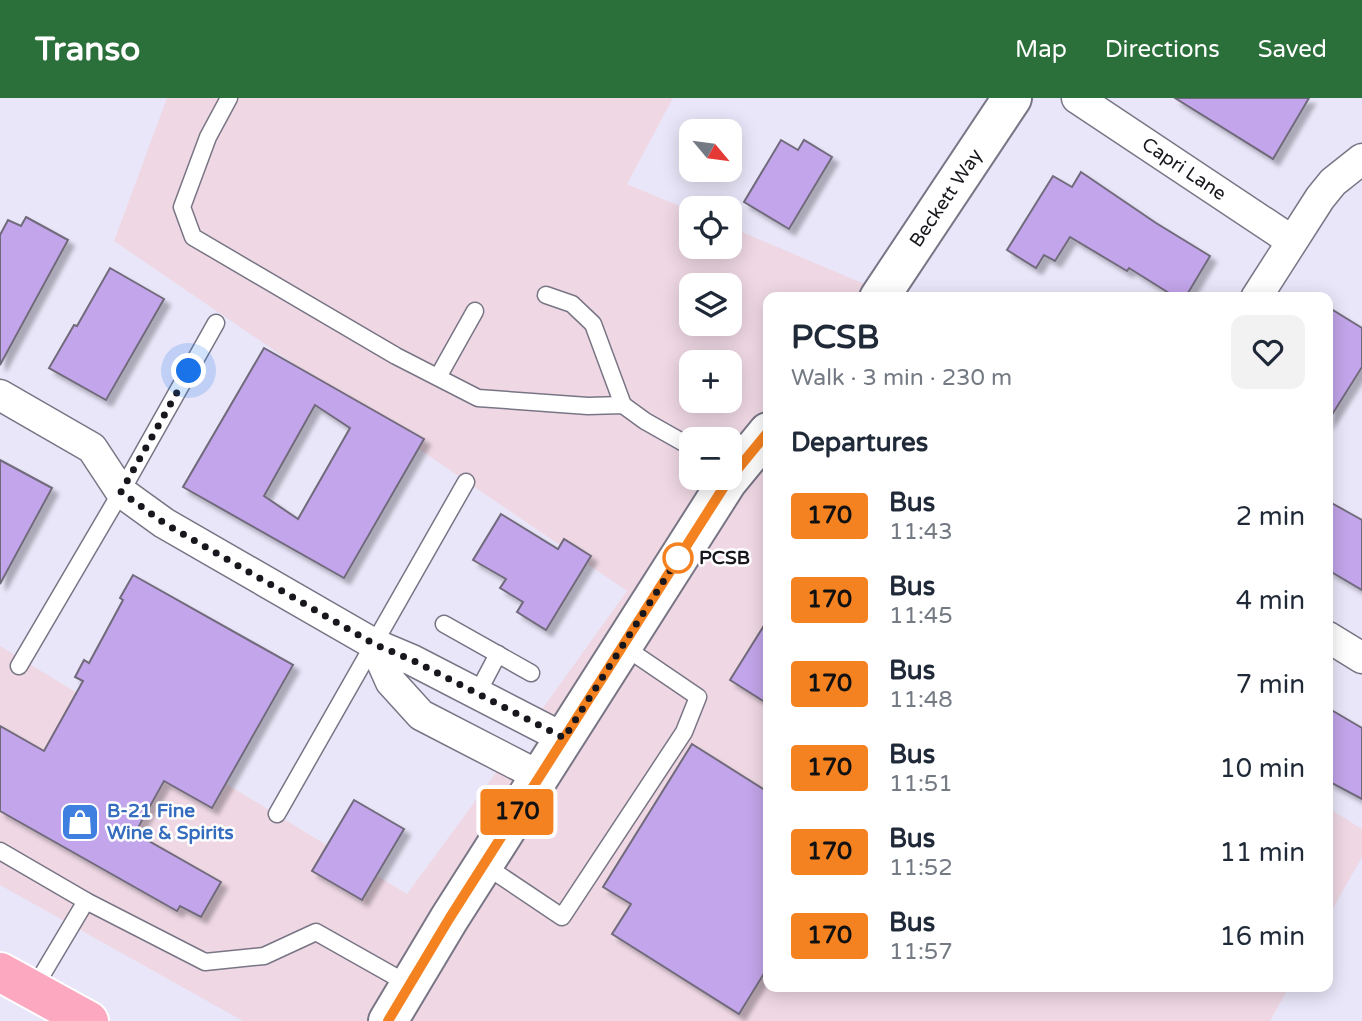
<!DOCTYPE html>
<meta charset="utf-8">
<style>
body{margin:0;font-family:"Varela Round",sans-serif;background:#f2f2f3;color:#1f2937;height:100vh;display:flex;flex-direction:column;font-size:26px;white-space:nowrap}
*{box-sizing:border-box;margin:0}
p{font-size:23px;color:#747a83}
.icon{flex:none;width:38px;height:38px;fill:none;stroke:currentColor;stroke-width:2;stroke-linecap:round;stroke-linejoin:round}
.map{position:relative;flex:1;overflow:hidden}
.panel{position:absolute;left:763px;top:194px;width:570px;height:700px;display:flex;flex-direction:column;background:#fff;border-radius:14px;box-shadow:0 4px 18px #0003}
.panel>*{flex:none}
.badge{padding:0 14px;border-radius:5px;font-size:24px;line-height:46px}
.needle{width:46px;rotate:119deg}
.fabs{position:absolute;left:679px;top:21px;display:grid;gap:14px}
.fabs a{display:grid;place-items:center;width:63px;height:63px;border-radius:14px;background:#fff;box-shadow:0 4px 18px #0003;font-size:35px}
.you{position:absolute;width:35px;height:35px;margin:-18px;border:5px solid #fff;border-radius:50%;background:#1a73e8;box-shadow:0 0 0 10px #1a73e833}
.map>.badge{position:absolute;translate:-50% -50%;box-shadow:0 0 0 4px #fff}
h2{padding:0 28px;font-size:26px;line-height:63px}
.round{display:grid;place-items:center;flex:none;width:74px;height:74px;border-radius:14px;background:#f2f2f3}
.summary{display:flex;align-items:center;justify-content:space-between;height:119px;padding:0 28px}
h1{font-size:33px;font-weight:700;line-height:52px}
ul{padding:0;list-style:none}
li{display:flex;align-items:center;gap:21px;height:84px;padding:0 28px}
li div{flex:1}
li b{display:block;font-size:26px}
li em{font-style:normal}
li .badge{min-width:77px;font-weight:700;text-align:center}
header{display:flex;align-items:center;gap:42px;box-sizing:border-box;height:98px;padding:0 35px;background:#2b703b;color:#fff}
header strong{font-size:33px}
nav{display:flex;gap:38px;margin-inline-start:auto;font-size:24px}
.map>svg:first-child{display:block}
.commercial{fill:#efd8e4;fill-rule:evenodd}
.building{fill:#c2a5ea;stroke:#716b7b;stroke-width:2;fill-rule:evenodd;filter:url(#shadow)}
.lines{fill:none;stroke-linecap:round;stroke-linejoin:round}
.lane-casing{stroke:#787585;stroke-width:19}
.street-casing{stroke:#787585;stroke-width:33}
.secondary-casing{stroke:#787585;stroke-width:42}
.highway-casing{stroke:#fff;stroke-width:42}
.lane{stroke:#fff;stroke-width:16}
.street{stroke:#fff;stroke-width:30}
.secondary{stroke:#fff;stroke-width:38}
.highway{stroke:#fca8c0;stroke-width:38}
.line-casing{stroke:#fff;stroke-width:16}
.line{stroke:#f58220;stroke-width:10}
.walk{stroke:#18171d;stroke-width:7;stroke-dasharray:0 12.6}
.stop-dot{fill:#fff;stroke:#f58220;stroke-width:3.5}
.labels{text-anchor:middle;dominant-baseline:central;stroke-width:5;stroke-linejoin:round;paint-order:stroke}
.street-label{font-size:19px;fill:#18171d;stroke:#fff}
.stop-label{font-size:19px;font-weight:bold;fill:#18171d;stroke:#fff;text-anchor:start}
.shop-label{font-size:19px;font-weight:bold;fill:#366cbe;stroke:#fff;text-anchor:start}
</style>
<header>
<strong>Transo</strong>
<nav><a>Map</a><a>Directions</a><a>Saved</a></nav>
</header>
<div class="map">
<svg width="1362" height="923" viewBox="0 0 1362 923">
<defs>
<filter id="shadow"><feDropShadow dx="6" dy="6" stdDeviation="2" flood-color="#0004"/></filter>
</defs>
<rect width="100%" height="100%" fill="#e9e6f9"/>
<g class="commercial">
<path d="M 167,0 L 673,0 L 627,86 L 691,113 L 691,149 L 730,149 L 730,129 L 869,188 L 861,199 L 768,200 L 768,311 L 730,357 L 730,341 L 691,341 L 691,380 L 712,380 L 557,623 L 540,614 L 627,493 L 114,143 ZM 691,187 L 730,187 L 730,226 L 691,226 ZM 691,264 L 730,264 L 730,303 L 691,303 Z"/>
<polygon points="768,357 768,889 1289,889 1270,923 405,923 739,392"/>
<polygon points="0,548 407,796 498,672 519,683 371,923 243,923 0,787"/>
<polygon points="1328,710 1362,731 1362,759 1328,819"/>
</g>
<g class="building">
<polygon points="1175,0 1309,0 1273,61"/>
<polygon points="781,42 798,52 804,42 832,59 789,131 744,104"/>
<polygon points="1081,74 1156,125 1210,158 1185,200 1177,200 1129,170 1127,173 1070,139 1055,163 1044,157 1036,170 1007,152 1053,78 1072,89"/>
<polygon points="26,119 68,142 0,267 0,137 8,122 21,128"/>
<polygon points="110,170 164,201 106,302 49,270 74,227 77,228"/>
<polygon points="1328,209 1362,230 1362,269 1328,323"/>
<path d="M 264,250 L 424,341 L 344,480 L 183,389 ZM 315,307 L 350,330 L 298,421 L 264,398 Z"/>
<polygon points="0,362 52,390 0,486"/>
<polygon points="1328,403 1362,422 1362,492 1328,472"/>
<polygon points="501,416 558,451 564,441 591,458 546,532 517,514 523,504 500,490 506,481 473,462"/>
<polygon points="133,477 293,567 212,710 164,683 135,735 221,784 201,819 180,808 177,813 0,713 0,628 44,653 83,583 75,579 84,562 89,565 123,502 120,500"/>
<polygon points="768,521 768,606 730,582"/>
<polygon points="1328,610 1362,630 1362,701 1328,683"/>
<polygon points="692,646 768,694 768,869 739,916 612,836 631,806 603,789"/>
<polygon points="354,702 404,731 362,802 312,773"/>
</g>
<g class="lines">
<defs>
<g id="lane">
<polyline points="229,0 208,39 182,109 193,139 396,258 478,300 588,308 623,307 645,323 691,349"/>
<polyline points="546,197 572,206 593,226 623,307"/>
<polyline points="438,279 475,213"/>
<polyline points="444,526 531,575"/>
<polyline points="19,568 121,394 216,225"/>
<polyline points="477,596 498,556"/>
<polyline points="277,716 466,384"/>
<polyline points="0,753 86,803 33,892"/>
<polyline points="483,766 562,819 684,634 698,599 623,548"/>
<polyline points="86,803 205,864 264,858 316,834 410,887"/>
</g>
<g id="street">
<polyline points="1077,0 1292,143"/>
<polyline points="1256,200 1320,100 1333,84 1362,61"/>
<polyline points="0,297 92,350 121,394 164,425 374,546 412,562 563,640"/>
<polyline points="1328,539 1362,560"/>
<polyline points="374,546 391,584 421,617 539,678"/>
</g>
<g id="secondary">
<polyline points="879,200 1012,0"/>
<polyline points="388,923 449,821 727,384 768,334"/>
</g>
<polyline id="highway" points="0,874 89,923"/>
</defs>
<use href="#lane" class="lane-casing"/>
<use href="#street" class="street-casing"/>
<use href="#secondary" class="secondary-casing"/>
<use href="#highway" class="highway-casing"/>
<use href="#lane" class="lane"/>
<use href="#street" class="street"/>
<use href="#secondary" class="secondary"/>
<use href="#highway" class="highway"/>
</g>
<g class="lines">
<defs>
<polyline id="line" points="388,923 449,821 727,384 768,334"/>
</defs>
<use href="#line" class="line-casing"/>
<use href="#line" class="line"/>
<polyline class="walk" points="189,273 121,394 164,425 374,546 412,562 564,640 682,454 678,460"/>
</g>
<defs>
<symbol id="shop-square" viewBox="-11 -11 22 22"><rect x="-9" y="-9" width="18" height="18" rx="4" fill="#3f7fe0" stroke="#fff"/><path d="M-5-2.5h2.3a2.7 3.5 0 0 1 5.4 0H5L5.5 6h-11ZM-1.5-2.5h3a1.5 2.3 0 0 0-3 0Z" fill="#fff"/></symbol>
</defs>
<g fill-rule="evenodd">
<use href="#shop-square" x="58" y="702" width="44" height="44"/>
</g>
<circle class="stop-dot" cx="678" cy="460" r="14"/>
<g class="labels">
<g class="street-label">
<text transform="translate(1184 71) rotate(34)">Capri Lane</text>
<text transform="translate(946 100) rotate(-56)">Beckett Way</text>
</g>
<g class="stop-label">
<text x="699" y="460">PCSB</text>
</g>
<g class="shop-label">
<text x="107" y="713">B-21 Fine<tspan x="107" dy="22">Wine &amp; Spirits</tspan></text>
</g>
</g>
</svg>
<div class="fabs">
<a><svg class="needle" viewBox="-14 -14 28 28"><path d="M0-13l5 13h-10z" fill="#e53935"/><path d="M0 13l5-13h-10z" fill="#747a83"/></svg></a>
<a><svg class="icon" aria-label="locate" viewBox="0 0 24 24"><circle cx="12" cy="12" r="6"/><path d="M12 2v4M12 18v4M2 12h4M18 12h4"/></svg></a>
<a><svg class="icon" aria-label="layers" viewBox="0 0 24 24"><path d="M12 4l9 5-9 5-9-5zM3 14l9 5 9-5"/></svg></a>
<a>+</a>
<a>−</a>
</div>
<div class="you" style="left:189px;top:273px"></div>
<b class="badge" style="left:517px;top:714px;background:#f58220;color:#111">170</b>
<section class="panel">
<div class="summary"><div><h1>PCSB</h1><p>Walk · 3 min · 230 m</p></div><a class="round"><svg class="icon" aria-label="heart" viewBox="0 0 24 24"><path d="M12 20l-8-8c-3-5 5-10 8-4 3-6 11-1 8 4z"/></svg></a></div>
<h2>Departures</h2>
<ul>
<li><span class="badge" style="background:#f58220;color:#111">170</span><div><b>Bus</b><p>11:43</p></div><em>2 min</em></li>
<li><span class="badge" style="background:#f58220;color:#111">170</span><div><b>Bus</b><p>11:45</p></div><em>4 min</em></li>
<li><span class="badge" style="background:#f58220;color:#111">170</span><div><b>Bus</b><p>11:48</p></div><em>7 min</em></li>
<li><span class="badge" style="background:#f58220;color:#111">170</span><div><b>Bus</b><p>11:51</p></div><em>10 min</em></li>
<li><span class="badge" style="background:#f58220;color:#111">170</span><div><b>Bus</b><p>11:52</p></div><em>11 min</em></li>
<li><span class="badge" style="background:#f58220;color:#111">170</span><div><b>Bus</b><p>11:57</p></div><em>16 min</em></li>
</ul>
</section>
</div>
